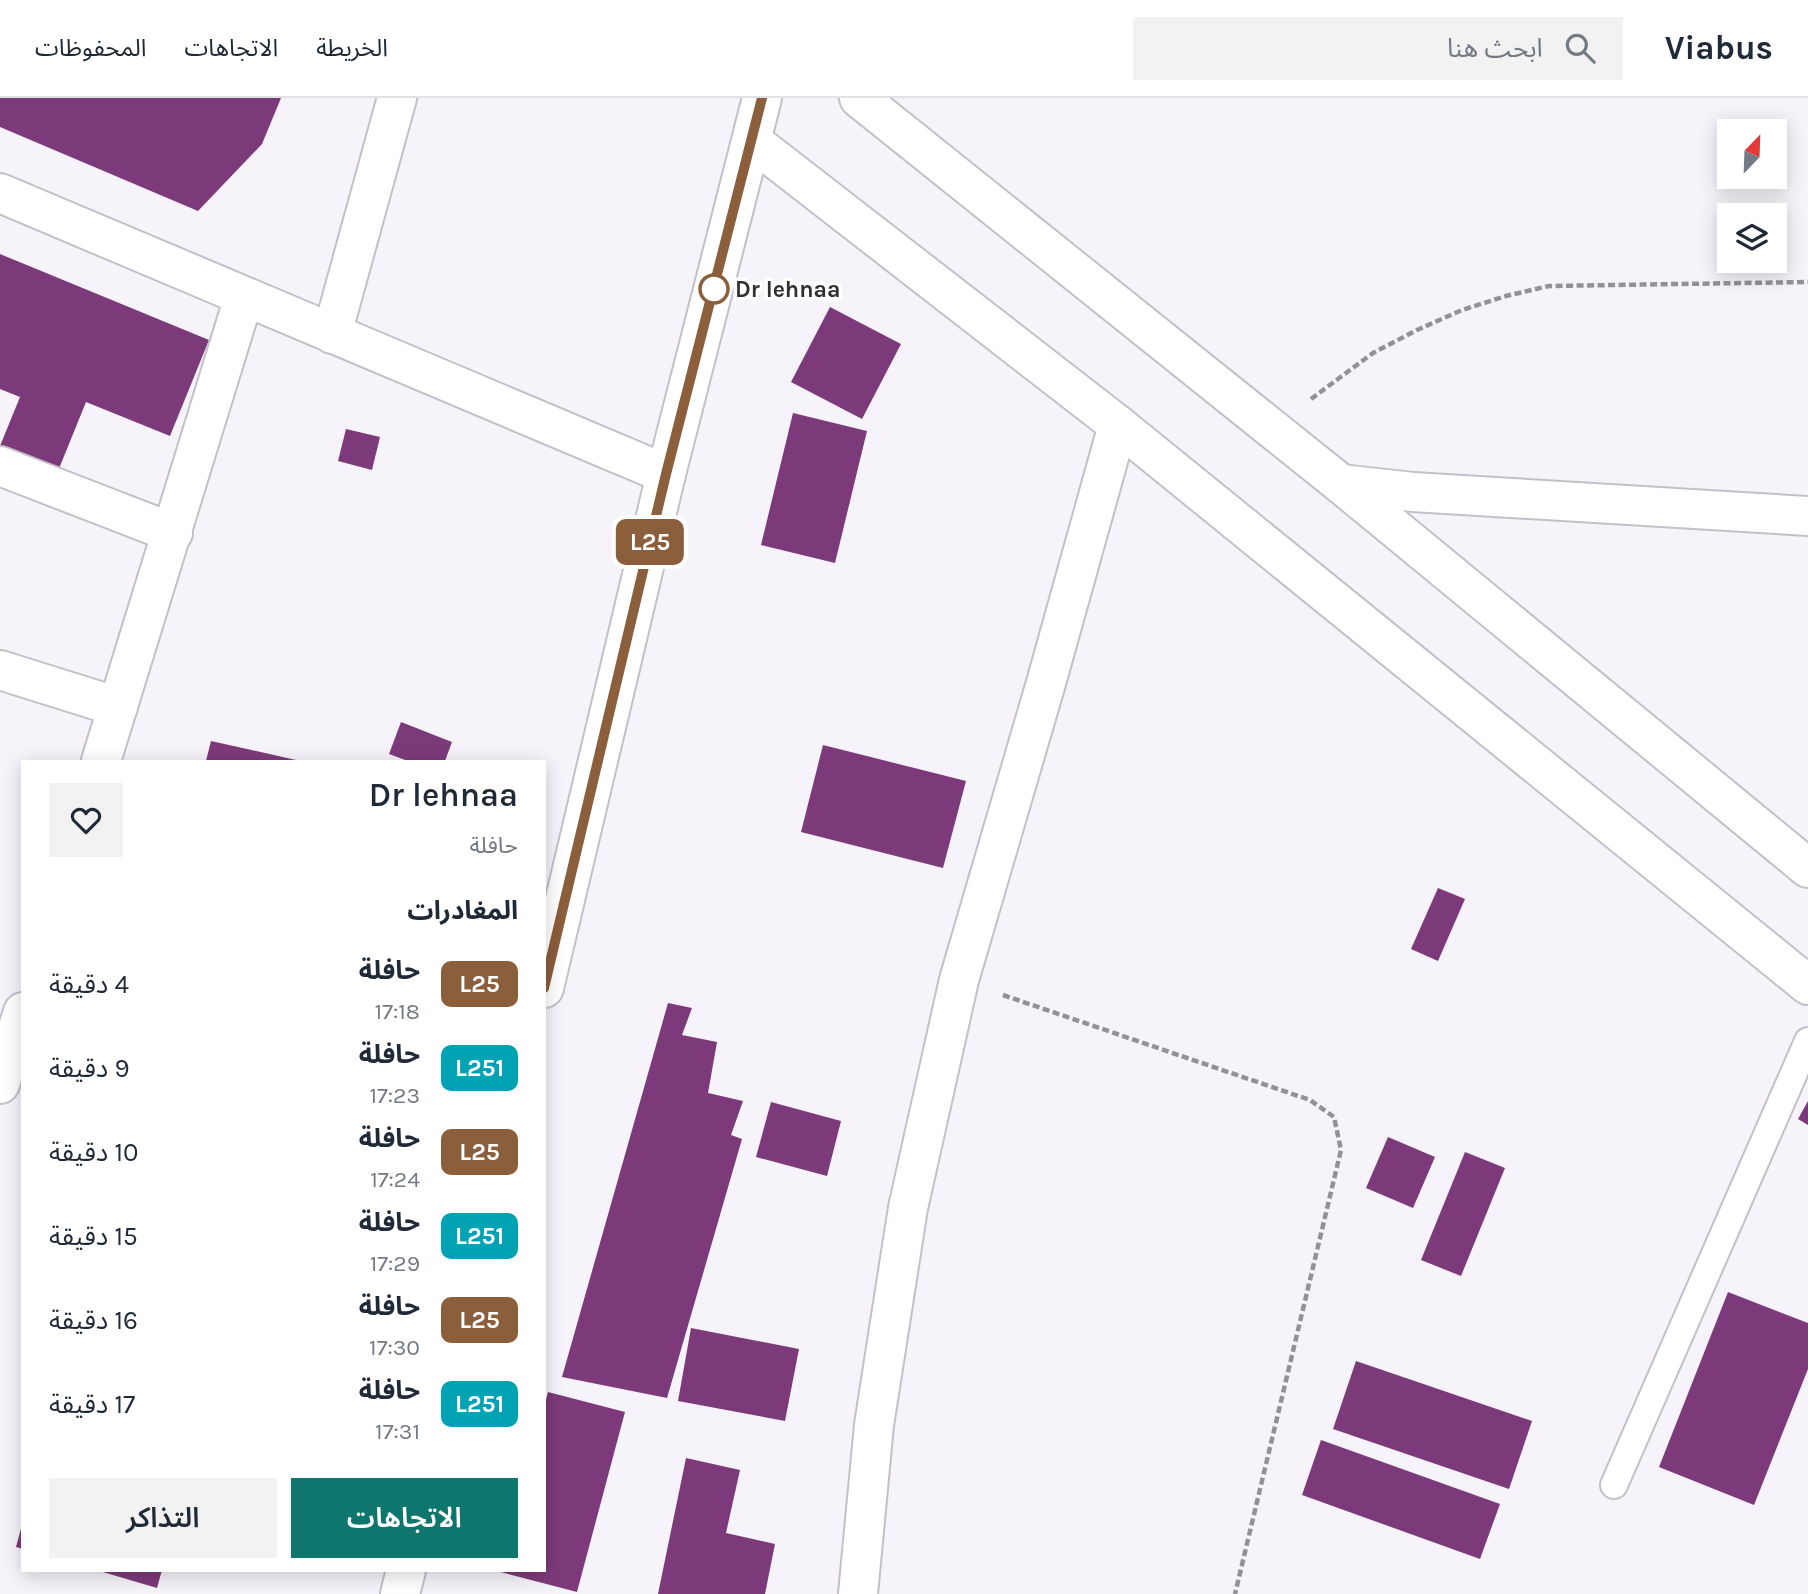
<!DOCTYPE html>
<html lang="ar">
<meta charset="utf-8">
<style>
body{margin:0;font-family:Karla,"Noto Sans Arabic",sans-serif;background:#f2f2f3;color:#1f2937;direction:rtl;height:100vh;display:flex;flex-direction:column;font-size:26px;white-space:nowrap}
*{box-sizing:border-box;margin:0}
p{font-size:23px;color:#747a83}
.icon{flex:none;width:38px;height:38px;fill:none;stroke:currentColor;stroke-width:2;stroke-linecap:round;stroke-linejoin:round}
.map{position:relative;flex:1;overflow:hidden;direction:ltr}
.panel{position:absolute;left:21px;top:662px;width:525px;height:812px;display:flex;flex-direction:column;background:#fff;border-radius:0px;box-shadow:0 4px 18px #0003;direction:rtl}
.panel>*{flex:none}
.badge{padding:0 14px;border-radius:10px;font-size:24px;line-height:46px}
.needle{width:46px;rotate:23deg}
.controls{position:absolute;left:1717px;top:21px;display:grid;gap:14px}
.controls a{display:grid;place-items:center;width:70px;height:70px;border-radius:0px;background:#fff;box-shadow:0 4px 18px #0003;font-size:35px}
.map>.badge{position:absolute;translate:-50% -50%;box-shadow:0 0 0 4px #fff}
h2{padding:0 28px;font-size:26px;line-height:63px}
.round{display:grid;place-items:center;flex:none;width:74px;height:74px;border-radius:0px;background:#f2f2f3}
.headline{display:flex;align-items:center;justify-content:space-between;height:119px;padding:0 28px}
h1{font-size:33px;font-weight:600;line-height:52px}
.button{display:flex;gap:14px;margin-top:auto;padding:14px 28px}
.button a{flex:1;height:80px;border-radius:0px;background:#0f766e;color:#fff;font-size:28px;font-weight:600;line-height:80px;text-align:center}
.button a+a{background:#f2f2f3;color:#1f2937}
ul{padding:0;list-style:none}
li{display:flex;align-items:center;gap:21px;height:84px;padding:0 28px}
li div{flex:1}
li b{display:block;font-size:26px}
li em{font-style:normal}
li .badge{min-width:77px;font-weight:700;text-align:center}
header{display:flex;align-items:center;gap:42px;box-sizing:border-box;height:98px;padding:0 35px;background:#fff;border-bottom:2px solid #e0e1e3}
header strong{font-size:33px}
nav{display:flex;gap:38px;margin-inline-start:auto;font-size:24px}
.search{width:490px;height:63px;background:#f2f2f3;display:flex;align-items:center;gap:18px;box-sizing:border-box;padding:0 24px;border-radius:0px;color:#747a83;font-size:26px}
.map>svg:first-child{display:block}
.building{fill:#7d3a7a}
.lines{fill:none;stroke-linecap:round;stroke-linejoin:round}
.service-casing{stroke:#c3c0c7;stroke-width:30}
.minor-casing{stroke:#c3c0c7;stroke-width:42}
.tertiary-casing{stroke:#c3c0c7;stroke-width:42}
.path{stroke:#939196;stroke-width:4.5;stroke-dasharray:7 3.5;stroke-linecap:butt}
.service{stroke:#fff;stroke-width:26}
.minor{stroke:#fff;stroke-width:38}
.tertiary{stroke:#fff;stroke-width:38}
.line-casing{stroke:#fff;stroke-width:16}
.line{stroke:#8b5e3c;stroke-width:10}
.stop-dot{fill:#fff;stroke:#8b5e3c;stroke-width:3.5}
.labels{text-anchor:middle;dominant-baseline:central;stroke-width:7;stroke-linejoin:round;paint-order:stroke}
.stop-label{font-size:23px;font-weight:bold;fill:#302f32;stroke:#fff;text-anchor:start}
</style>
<header>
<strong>Viabus</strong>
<div class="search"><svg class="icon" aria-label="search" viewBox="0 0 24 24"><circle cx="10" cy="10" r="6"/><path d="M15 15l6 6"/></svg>ابحث هنا</div>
<nav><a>الخريطة</a><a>الاتجاهات</a><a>المحفوظات</a></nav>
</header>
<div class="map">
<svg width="1808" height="1496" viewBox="0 0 1808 1496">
<rect width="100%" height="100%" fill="#f6f3fb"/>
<g class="building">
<polygon points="0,0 281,0 262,46 198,113 0,29"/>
<polygon points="0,156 209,242 170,338 86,304 56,378 0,355 0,348 20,299 0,291"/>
<polygon points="830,209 901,246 862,321 791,284"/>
<polygon points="793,315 867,333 835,465 761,447"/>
<polygon points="346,331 380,339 372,372 338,363"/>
<polygon points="401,624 452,644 445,663 408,663 389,656"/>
<polygon points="211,643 296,662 296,663 206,663"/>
<polygon points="823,647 966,683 943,770 801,734"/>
<polygon points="1438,790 1465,801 1438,863 1411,851"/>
<polygon points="668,905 692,910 682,937 717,944 708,995 743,1003 731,1037 742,1041 667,1300 562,1279"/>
<polygon points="1808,1003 1808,1027 1798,1021"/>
<polygon points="771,1004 841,1023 827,1078 756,1059"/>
<polygon points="1388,1039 1435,1059 1413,1110 1366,1090"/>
<polygon points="1465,1054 1505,1070 1461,1178 1421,1162"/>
<polygon points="1728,1194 1808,1225 1808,1271 1754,1407 1659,1369"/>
<polygon points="691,1230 799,1251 785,1323 678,1303"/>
<polygon points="1356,1263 1532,1323 1509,1391 1333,1331"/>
<polygon points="548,1294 625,1314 577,1494 497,1473 544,1472 544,1309"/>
<polygon points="1321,1342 1500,1406 1480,1461 1302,1397"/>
<polygon points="686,1360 740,1372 726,1435 775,1446 765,1496 658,1496"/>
<polygon points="22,1427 23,1427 23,1451 16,1449"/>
<polygon points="96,1472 162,1472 157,1490"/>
</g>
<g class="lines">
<defs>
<polyline id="service" points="1614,1387 1808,943"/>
<g id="minor">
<polyline points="0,95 666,376"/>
<polyline points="332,236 397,0"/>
<polyline points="0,368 173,435"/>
<polyline points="1341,386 1413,394 1808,418"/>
<polyline points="0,572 118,609"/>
<polyline points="101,663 244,199"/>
<polyline points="0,986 23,914"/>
<polyline points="858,1496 874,1327 908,1110 959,882 1046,585 1118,327"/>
</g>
<g id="tertiary">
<polyline points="859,0 1341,386 1808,770"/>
<polyline points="752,43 1118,327 1808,887"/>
<polyline points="544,890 666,376 762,0"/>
<polyline points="400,1496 406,1472"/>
</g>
</defs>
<use href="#service" class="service-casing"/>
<use href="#minor" class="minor-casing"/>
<use href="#tertiary" class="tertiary-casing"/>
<g class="path">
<polyline points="1311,301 1373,255 1417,232 1462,212 1506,198 1549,188 1808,184"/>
<polyline points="1003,897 1310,1002 1334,1019 1341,1052 1235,1496"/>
</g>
<use href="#service" class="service"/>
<use href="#minor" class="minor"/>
<use href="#tertiary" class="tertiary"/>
</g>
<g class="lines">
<defs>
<polyline id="line" points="544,890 666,376 762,0"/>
</defs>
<use href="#line" class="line-casing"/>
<use href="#line" class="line"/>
</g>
<circle class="stop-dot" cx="714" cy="191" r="14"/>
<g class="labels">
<g class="stop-label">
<text x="735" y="191">Dr lehnaa</text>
</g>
</g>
</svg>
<div class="controls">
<a><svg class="needle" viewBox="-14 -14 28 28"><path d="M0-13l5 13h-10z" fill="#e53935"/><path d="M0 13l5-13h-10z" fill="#747a83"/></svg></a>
<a><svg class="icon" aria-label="layers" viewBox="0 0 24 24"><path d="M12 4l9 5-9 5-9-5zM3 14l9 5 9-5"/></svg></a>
</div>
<b class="badge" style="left:650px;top:444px;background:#8b5e3c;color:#fff">L25</b>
<section class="panel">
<div class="headline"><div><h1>Dr lehnaa</h1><p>حافلة</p></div><a class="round"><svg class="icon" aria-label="heart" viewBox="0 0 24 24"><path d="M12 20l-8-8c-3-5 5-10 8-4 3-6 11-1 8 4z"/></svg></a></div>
<h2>المغادرات</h2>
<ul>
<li><span class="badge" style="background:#8b5e3c;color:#fff">L25</span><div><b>حافلة</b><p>17:18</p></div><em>4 دقيقة</em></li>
<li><span class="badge" style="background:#00a3b4;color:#fff">L251</span><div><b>حافلة</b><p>17:23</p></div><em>9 دقيقة</em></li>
<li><span class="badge" style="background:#8b5e3c;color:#fff">L25</span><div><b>حافلة</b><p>17:24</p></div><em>10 دقيقة</em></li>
<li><span class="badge" style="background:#00a3b4;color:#fff">L251</span><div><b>حافلة</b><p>17:29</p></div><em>15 دقيقة</em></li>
<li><span class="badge" style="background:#8b5e3c;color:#fff">L25</span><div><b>حافلة</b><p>17:30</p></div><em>16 دقيقة</em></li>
<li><span class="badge" style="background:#00a3b4;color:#fff">L251</span><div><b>حافلة</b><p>17:31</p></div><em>17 دقيقة</em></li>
</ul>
<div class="button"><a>الاتجاهات</a><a>التذاكر</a></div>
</section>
</div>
